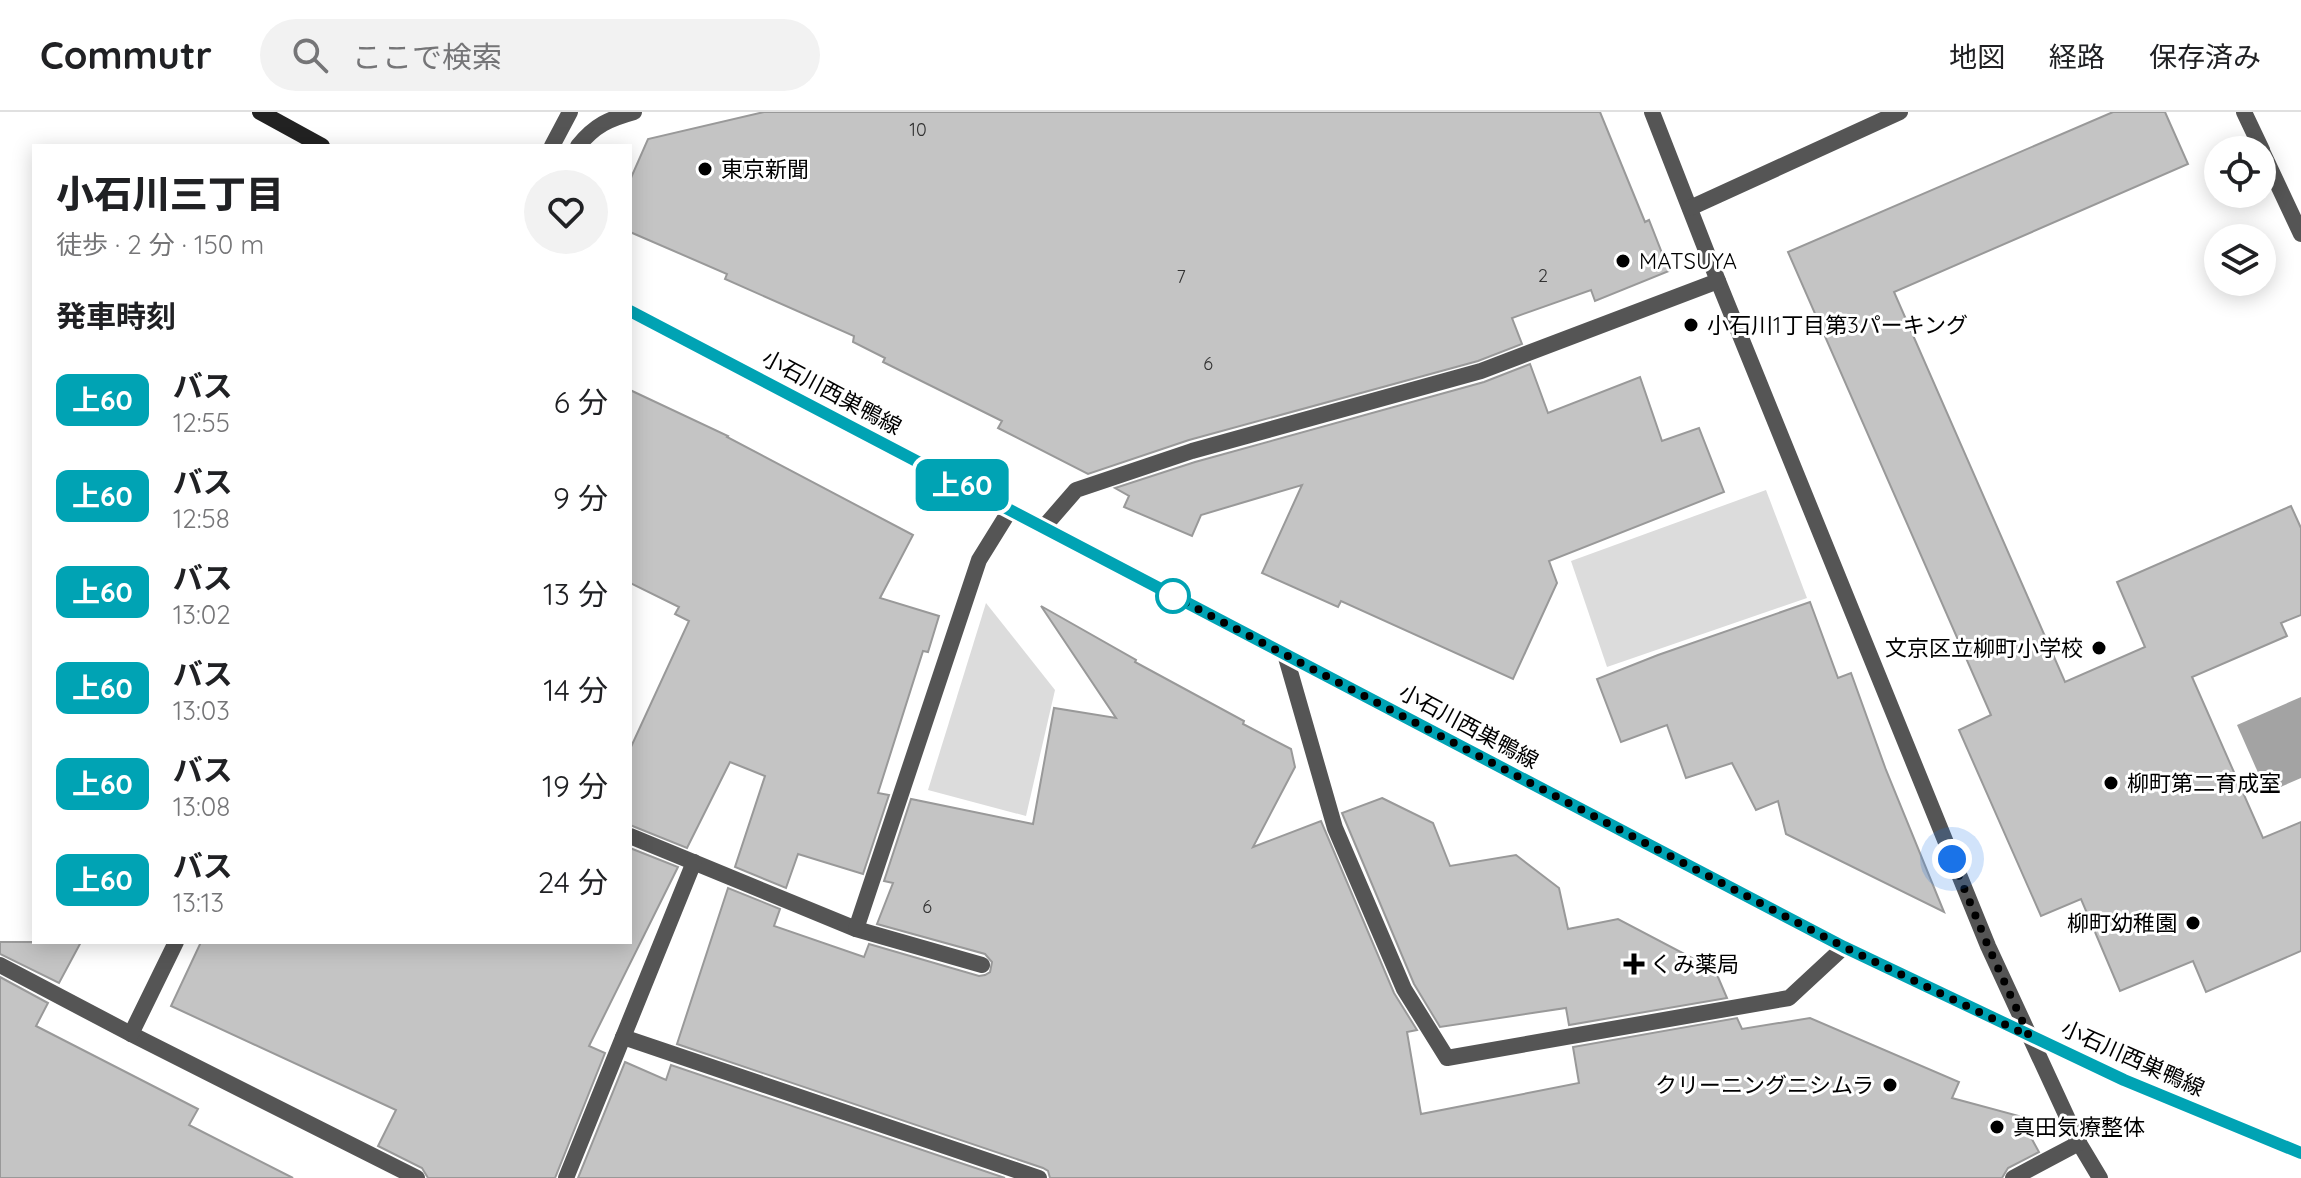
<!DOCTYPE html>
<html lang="ja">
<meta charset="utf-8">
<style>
body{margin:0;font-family:Quicksand,"Noto Sans JP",sans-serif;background:#f2f2f2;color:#202124;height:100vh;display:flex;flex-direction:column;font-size:30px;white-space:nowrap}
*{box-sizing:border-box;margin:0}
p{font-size:26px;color:#757577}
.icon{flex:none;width:44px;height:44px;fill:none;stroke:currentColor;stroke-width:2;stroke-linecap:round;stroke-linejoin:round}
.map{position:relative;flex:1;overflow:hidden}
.panel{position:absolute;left:32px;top:32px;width:600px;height:800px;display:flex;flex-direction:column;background:#fff;border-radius:0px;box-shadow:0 4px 20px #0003}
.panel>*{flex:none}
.badge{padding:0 16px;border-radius:12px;font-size:28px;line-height:52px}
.fabs{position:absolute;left:2204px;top:24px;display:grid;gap:16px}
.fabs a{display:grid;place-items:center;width:72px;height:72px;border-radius:50%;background:#fff;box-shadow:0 4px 20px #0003;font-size:40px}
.you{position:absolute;width:40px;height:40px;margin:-20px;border:6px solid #fff;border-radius:50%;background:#1a73e8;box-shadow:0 0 0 12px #1a73e833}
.map>.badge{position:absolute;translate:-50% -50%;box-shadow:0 0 0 4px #fff}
h2{padding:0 24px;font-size:30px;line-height:72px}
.round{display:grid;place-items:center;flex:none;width:84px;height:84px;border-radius:42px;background:#f2f2f2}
.summary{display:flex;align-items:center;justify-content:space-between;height:136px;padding:0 24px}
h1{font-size:38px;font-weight:800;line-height:60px}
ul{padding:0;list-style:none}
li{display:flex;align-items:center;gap:24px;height:96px;padding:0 24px}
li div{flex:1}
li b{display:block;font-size:30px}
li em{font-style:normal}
li .badge{min-width:88px;font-weight:700;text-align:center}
header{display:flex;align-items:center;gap:48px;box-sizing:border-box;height:112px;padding:0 40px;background:#fff;border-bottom:2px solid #e0e0e0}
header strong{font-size:38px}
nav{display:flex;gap:44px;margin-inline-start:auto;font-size:28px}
.search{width:560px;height:72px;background:#f2f2f2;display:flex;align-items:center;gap:20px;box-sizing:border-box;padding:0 28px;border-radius:44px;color:#757577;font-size:30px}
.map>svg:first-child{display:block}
.green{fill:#dcdcdc}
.water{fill:#a3a3a3}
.building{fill:#c4c4c4;stroke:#999;stroke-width:2}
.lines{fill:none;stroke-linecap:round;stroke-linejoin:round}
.minor{stroke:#555;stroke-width:16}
.secondary{stroke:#222;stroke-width:16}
.line-casing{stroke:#fff;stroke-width:18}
.line{stroke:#00a3b4;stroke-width:12}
.walk{stroke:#000;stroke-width:8;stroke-dasharray:0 14.4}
.poi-dot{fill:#000;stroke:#fff;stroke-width:3}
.stop-dot{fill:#fff;stroke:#00a3b4;stroke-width:4}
.labels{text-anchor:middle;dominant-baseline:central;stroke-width:6;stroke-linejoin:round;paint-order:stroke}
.number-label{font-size:18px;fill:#313131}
.poi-label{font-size:22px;fill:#000;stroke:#fff;text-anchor:start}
.street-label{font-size:22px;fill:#000;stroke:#fff}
</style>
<header>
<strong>Commutr</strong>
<div class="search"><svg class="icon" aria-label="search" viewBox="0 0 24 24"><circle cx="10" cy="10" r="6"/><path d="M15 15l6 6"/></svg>ここで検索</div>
<nav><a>地図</a><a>経路</a><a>保存済み</a></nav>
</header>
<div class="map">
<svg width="2301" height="1066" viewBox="0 0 2301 1066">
<rect width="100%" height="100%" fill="#fff"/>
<g class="green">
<polygon points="1766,378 1807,486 1607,555 1571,449"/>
<polygon points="986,491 1055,578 1026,704 928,678"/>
</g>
<polygon class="water" points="2301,585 2301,666 2267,681 2237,613"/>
<g class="building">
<polygon points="764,0 1600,0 1645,110 1649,108 1669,159 1595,189 1591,178 1512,206 1522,232 1478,249 1189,328 1088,362 998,316 1002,309 883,250 885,246 853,230 854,224 725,167 727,162 630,120 630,68 648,27"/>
<polygon points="2113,0 2165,0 2188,52 1894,180 2065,570 2145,535 2117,470 2291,394 2301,416 2301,503 2281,511 2287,524 2192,565 2263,726 2301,710 2301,839 2206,880 2193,849 2120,879 2081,787 2041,804 1959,618 1991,603 1788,140"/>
<polygon points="1530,252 1548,301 1640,265 1662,329 1699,316 1724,380 1549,449 1557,471 1513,567 1341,489 1338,495 1262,461 1302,373 1201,403 1192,424 1124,395 1129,384 1115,376 1195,350 1484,270"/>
<polygon points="630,278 728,324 727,325 913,423 880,486 939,504 928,540 923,539 878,681 889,683 863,762 798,742 786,776 735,755 765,664 730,650 687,736 630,713 630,637 689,509 675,502 679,495 630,471"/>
<polygon points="1810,490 1838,566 1851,561 1886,658 1944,800 1786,722 1778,689 1756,698 1732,651 1686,666 1667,613 1621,630 1597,567 1658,543"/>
<polygon points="1041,494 1136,548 1135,550 1244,609 1243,612 1291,637 1295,655 1253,735 1321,709 1394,881 1417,918 1407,920 1421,1002 1579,971 1573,935 1737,906 1742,917 1810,906 1959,970 1952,986 2019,1004 2039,1040 2008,1056 2002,1066 1050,1066 1048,1059 1043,1056 677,932 728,776 780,797 774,814 864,845 869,832 979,864 985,863 990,860 992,850 985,842 877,812 893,771 884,769 911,687 1033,712 1054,596 1116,606"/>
<polygon points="1382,686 1433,711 1450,754 1516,743 1559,776 1568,817 1618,807 1715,858 1727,886 1569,913 1566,896 1440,915 1414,872 1342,701"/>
<polygon points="630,736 678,755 589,934 605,941 555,1066 428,1066 422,1056 378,1034 396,998 171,894 201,830 630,830"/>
<polygon points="0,830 81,830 59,871 0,842"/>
<polygon points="0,865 48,891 36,914 198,997 189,1013 293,1066 0,1066"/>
<polygon points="625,950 666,968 671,953 1005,1066 578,1066"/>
</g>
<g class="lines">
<g class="minor">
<polyline points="1652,0 1718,169 1988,834 2079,1031 2100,1066"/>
<polyline points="2244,0 2262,38"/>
<polyline points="552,34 570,0"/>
<path d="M 578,34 C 595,13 609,7 634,0"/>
<polyline points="2262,39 2301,122"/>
<polyline points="1690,96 1900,0"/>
<polyline points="1043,416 1076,378 1192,339 1481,259 1718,169"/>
<polyline points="1285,542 1335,716 1404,877 1447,946 1789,886 1844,835"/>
<polyline points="630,724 856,817 982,853"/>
<polyline points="856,817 979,448 1010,398"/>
<polyline points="0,853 131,922 417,1066"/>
<polyline points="131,922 176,830"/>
<polyline points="623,925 1039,1066"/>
<polyline points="566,1066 694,750"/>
<polyline points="2013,1066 2079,1031"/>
</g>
<g class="secondary">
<polyline points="260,0 322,34"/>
<polyline points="630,199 1844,835 2124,968 2301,1041"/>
</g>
</g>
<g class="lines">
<defs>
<polyline id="line" points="630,199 1844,835 2124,968 2301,1041"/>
</defs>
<use href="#line" class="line-casing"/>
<use href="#line" class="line"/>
<polyline class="walk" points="1173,484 1844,835 2029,924 1988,834 1952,747"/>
</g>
<g class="poi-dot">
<circle cx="705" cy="57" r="8"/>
<circle cx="1623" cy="149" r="8"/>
<circle cx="1691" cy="213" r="8"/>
<circle cx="2099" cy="536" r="8"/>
<circle cx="2111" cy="671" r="8"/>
<circle cx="2193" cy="811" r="8"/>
<path d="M1630 840h8v8h8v8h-8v8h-8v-8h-8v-8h8z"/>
<circle cx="1890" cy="973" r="8"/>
<circle cx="1997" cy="1015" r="8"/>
</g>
<circle class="stop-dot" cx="1173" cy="484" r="16"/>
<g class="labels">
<g class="number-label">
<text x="918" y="17">10</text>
<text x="1543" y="163">2</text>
<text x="1181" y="164">7</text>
<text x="1208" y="251">6</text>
<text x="927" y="794">6</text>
</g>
<g class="poi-label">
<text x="721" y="57">東京新聞</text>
<text x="1639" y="149">MATSUYA</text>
<text x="1707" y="213">小石川1丁目第3パーキング</text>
<text x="2083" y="536" text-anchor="end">文京区立柳町小学校</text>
<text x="2127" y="671">柳町第二育成室</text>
<text x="2177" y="811" text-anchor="end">柳町幼稚園</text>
<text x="1650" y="852">くみ薬局</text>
<text x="1874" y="973" text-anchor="end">クリーニングニシムラ</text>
<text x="2013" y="1015">真田気療整体</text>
</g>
<g class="street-label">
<text transform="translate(832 280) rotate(28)">小石川西巣鴨線</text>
<text transform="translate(1469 614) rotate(28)">小石川西巣鴨線</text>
<text transform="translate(2133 946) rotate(24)">小石川西巣鴨線</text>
</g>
</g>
</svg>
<div class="fabs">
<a><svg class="icon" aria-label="locate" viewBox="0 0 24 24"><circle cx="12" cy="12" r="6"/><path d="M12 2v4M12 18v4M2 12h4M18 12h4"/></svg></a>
<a><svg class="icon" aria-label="layers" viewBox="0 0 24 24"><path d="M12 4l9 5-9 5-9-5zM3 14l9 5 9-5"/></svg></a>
</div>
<div class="you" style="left:1952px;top:747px"></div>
<b class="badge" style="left:962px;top:373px;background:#00a3b4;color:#fff">上60</b>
<section class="panel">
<div class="summary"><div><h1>小石川三丁目</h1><p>徒歩 · 2 分 · 150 m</p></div><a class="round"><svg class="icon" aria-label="heart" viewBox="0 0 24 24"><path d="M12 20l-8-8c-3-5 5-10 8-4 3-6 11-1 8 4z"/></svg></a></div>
<h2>発車時刻</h2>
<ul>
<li><span class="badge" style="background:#00a3b4;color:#fff">上60</span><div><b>バス</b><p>12:55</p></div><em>6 分</em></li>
<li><span class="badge" style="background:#00a3b4;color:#fff">上60</span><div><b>バス</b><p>12:58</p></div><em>9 分</em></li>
<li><span class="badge" style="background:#00a3b4;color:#fff">上60</span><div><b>バス</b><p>13:02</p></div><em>13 分</em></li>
<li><span class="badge" style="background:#00a3b4;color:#fff">上60</span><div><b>バス</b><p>13:03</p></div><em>14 分</em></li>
<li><span class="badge" style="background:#00a3b4;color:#fff">上60</span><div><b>バス</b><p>13:08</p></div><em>19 分</em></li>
<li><span class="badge" style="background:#00a3b4;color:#fff">上60</span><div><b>バス</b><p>13:13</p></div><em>24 分</em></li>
</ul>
</section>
</div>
